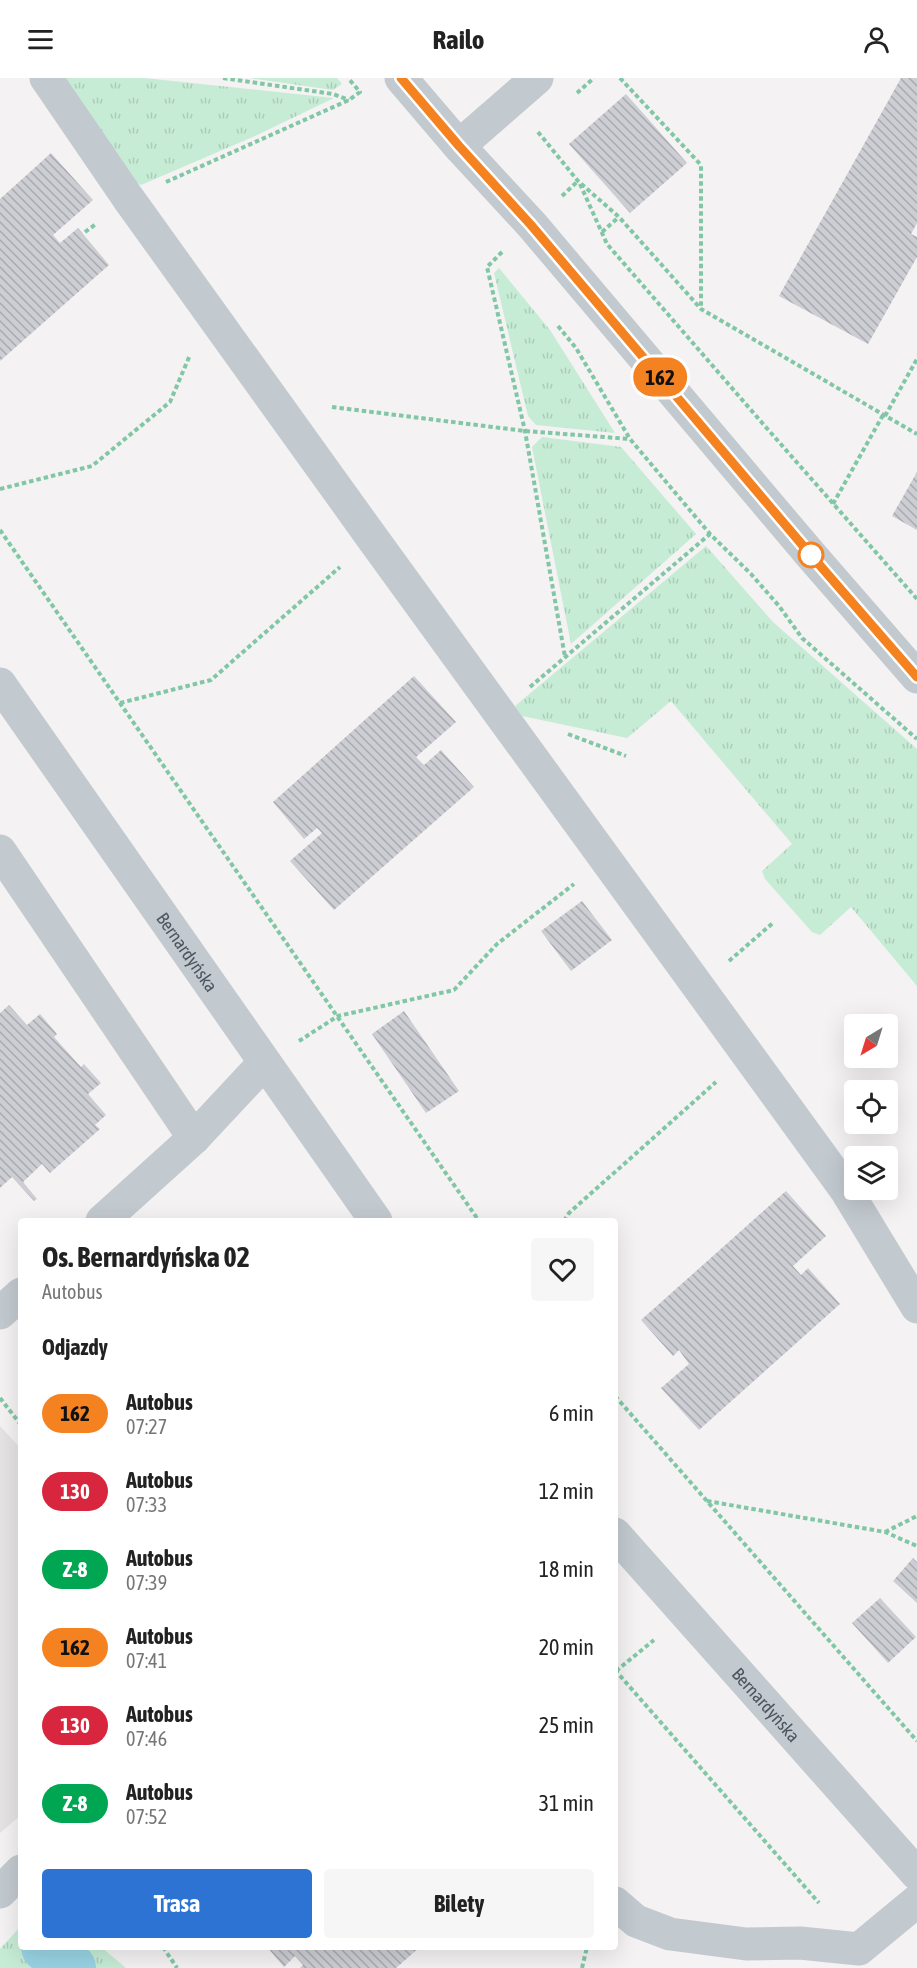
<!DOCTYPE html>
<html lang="pl">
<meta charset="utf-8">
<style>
body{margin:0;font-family:"Asap Condensed",sans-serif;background:#f6f6f6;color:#222;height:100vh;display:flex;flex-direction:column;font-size:22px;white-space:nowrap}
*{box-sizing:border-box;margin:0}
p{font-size:20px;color:#767676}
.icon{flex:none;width:33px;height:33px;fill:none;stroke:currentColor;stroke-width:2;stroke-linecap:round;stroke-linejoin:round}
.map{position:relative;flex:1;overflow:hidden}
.details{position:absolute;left:18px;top:1140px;width:600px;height:732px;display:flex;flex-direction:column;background:#fff;border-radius:6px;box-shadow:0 6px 24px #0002}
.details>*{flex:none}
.badge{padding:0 12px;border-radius:20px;font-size:21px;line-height:39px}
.needle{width:39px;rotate:218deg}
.controls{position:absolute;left:844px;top:936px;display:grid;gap:12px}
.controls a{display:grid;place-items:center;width:54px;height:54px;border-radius:6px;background:#fff;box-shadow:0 6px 24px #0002;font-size:30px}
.map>.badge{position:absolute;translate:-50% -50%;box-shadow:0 0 0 3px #fff}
h2{padding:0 24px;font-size:22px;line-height:54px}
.round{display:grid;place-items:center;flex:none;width:63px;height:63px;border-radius:6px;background:#f6f6f6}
.headline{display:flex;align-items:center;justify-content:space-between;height:102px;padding:0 24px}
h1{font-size:28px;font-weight:700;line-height:45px}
.cta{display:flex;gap:12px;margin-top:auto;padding:12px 24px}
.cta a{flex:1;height:69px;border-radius:6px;background:#2d73d3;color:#fff;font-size:24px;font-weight:700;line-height:69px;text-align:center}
.cta a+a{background:#f6f6f6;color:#222}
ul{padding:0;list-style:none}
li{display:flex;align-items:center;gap:18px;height:78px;padding:0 24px}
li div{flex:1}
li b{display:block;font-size:22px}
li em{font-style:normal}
li .badge{min-width:66px;font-weight:700;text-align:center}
header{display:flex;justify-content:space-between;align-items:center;height:78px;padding:0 24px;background:#fff;font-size:27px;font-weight:700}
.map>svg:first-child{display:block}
.education{fill:#e5e3e3}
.grass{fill:url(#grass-tufts)}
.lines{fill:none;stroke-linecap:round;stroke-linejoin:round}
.canal{stroke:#98d3e4;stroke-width:50}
.building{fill:url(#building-back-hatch)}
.path{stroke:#81c7a6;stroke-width:4;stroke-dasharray:4.5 3;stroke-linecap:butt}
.minor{stroke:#c2c9cf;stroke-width:33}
.line-casing{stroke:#fff;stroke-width:14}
.line{stroke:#f58220;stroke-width:9}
.stop-dot{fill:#fff;stroke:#f58220;stroke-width:3}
.labels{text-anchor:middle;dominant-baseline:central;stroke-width:5;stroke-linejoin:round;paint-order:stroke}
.street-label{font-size:18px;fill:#4c555e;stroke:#fff}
</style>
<header><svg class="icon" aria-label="menu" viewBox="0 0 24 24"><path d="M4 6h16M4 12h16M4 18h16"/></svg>Railo<svg class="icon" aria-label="person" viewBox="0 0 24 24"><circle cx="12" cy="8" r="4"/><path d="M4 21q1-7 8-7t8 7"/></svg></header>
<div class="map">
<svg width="917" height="1890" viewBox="0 0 917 1890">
<defs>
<pattern id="grass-tufts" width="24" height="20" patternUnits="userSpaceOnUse" patternTransform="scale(1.5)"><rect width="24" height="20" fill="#c6ecd5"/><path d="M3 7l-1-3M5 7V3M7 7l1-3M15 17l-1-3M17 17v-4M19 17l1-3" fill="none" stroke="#acccb9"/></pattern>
<pattern id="building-back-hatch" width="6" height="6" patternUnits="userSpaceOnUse" patternTransform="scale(1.5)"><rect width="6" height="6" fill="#cdced4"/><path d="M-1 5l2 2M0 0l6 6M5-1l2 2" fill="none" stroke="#a9aaaf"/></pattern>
</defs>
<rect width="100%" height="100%" fill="#f4f2f2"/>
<polygon class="education" points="0,1348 21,1371 21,1737 0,1755"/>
<g class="grass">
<polygon points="60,0 144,0 334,20 255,58 141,107 131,102"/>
<polygon points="249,0 337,0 342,6 333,12"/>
<polygon points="499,190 550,252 615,355 536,347 528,338 494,195"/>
<polygon points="542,359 621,369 696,456 571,566 532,369"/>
<polygon points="706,468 773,544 917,671 917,908 851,829 820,857 812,854 765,801 762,793 792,766 671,623 627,660 522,638 515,628"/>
<polygon points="21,1848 21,1869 101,1869 126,1890 0,1890 0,1871"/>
</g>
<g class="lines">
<polyline class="canal" points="46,1869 71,1890"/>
</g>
<g class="building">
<polygon points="901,0 917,0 917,145 911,156 917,159 917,179 868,266 779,218"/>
<polygon points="626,16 687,85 630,135 569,66"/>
<polygon points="51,75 93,122 53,157 60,165 78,150 109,187 0,283 0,121"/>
<polygon points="917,394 917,452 892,438"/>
<polygon points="414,598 456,644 416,679 424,687 441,672 474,709 334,832 290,783 322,755 317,750 304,761 273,724"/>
<polygon points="582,823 612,862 571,893 541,853"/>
<polygon points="9,927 27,947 40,936 57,956 54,959 81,989 84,986 101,1005 88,1016 106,1037 95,1047 100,1051 50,1095 42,1086 23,1104 37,1121 34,1123 12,1099 0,1110 0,935"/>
<polygon points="404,933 459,1013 426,1035 372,956"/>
<polygon points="786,1113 826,1158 793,1188 801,1197 808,1190 840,1226 699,1352 661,1310 689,1286 679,1272 673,1278 641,1242"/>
<polygon points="913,1480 917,1484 917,1525 893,1503"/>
<polygon points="880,1520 916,1559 888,1585 852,1545"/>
<polygon points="267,1869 420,1869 396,1890 300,1890 303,1887 295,1878 284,1889"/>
</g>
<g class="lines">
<g class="path">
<polyline points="223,0 333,16 349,22"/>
<polyline points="620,0 701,87 701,230"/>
<polyline points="577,15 594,0"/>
<polyline points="538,54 578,103 619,139 701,231 917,356"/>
<polyline points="166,104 349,22 360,14 348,0"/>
<polyline points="580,106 607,166 764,347 917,521"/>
<polyline points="562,118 578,103"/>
<polyline points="85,154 96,146"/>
<polyline points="602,154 619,139"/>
<polyline points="502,174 487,189 525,353 565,579"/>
<polyline points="558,248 576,270 630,361 710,456 751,496 779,528 802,560 917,661"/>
<polyline points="332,329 525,353 630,361"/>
<polyline points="885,338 917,281"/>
<polyline points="0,411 92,388 170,324 190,277"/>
<polyline points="833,426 883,337"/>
<polyline points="0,452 479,1143"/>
<polyline points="530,609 710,456"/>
<polyline points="120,625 211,602 340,489"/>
<polyline points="568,656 626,678"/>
<polyline points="729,883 774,844"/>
<polyline points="299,963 338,938 454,912 497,866 574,806"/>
<polyline points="564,1143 569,1135 716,1004"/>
<polyline points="615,1318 917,1663"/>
<polyline points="0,1320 21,1347"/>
<polyline points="707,1423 885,1454 917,1468"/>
<polyline points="885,1454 917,1438"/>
<polyline points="615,1592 819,1825"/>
<polyline points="616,1593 654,1562"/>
<polyline points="163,1869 177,1890"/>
<polyline points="582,1890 587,1869"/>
</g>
<g class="minor">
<polyline points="46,0 128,120 373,461 846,1112 917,1229"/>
<polyline points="401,0 459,68 532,147 810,476 917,599"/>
<polyline points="459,68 537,0"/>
<path id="s1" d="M 0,606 L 376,1143"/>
<polyline points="0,773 194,1060"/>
<polyline points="102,1143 194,1060 264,985"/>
<polyline points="0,1235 21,1216"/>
<path id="s2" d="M 615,1456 L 917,1796"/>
<polyline points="0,1814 21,1793"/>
<polyline points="615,1825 636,1843 670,1856 746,1866 800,1865 859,1871 917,1823"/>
</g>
</g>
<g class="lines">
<defs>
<polyline id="line" points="401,0 459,68 531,147 810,476 917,599"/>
</defs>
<use href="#line" class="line-casing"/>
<use href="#line" class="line"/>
</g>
<circle class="stop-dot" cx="811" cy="477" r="12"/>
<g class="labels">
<g class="street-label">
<text stroke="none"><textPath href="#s1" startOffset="327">Bernardyńska</textPath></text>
<text stroke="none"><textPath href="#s2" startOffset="228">Bernardyńska</textPath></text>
</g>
</g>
</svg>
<div class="controls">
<a><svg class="needle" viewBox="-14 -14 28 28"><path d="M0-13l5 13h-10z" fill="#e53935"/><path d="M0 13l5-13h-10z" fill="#767676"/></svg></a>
<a><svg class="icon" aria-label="locate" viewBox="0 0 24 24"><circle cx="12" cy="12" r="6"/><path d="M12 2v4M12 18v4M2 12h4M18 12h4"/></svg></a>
<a><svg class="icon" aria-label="layers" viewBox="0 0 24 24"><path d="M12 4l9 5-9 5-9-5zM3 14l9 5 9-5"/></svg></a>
</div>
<b class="badge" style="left:660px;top:299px;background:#f58220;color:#111">162</b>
<section class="details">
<div class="headline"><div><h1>Os. Bernardyńska 02</h1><p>Autobus</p></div><a class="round"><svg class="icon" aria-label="heart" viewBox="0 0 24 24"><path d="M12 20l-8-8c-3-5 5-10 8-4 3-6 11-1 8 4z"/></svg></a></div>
<h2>Odjazdy</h2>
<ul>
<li><span class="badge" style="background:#f58220;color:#111">162</span><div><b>Autobus</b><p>07:27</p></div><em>6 min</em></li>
<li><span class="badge" style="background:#d7263d;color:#fff">130</span><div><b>Autobus</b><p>07:33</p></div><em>12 min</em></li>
<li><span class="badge" style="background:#00a651;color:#fff">Z-8</span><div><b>Autobus</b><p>07:39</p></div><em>18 min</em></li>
<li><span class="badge" style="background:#f58220;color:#111">162</span><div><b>Autobus</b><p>07:41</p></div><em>20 min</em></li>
<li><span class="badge" style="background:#d7263d;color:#fff">130</span><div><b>Autobus</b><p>07:46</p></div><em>25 min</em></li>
<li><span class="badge" style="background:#00a651;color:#fff">Z-8</span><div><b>Autobus</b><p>07:52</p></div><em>31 min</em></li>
</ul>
<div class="cta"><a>Trasa</a><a>Bilety</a></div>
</section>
</div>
